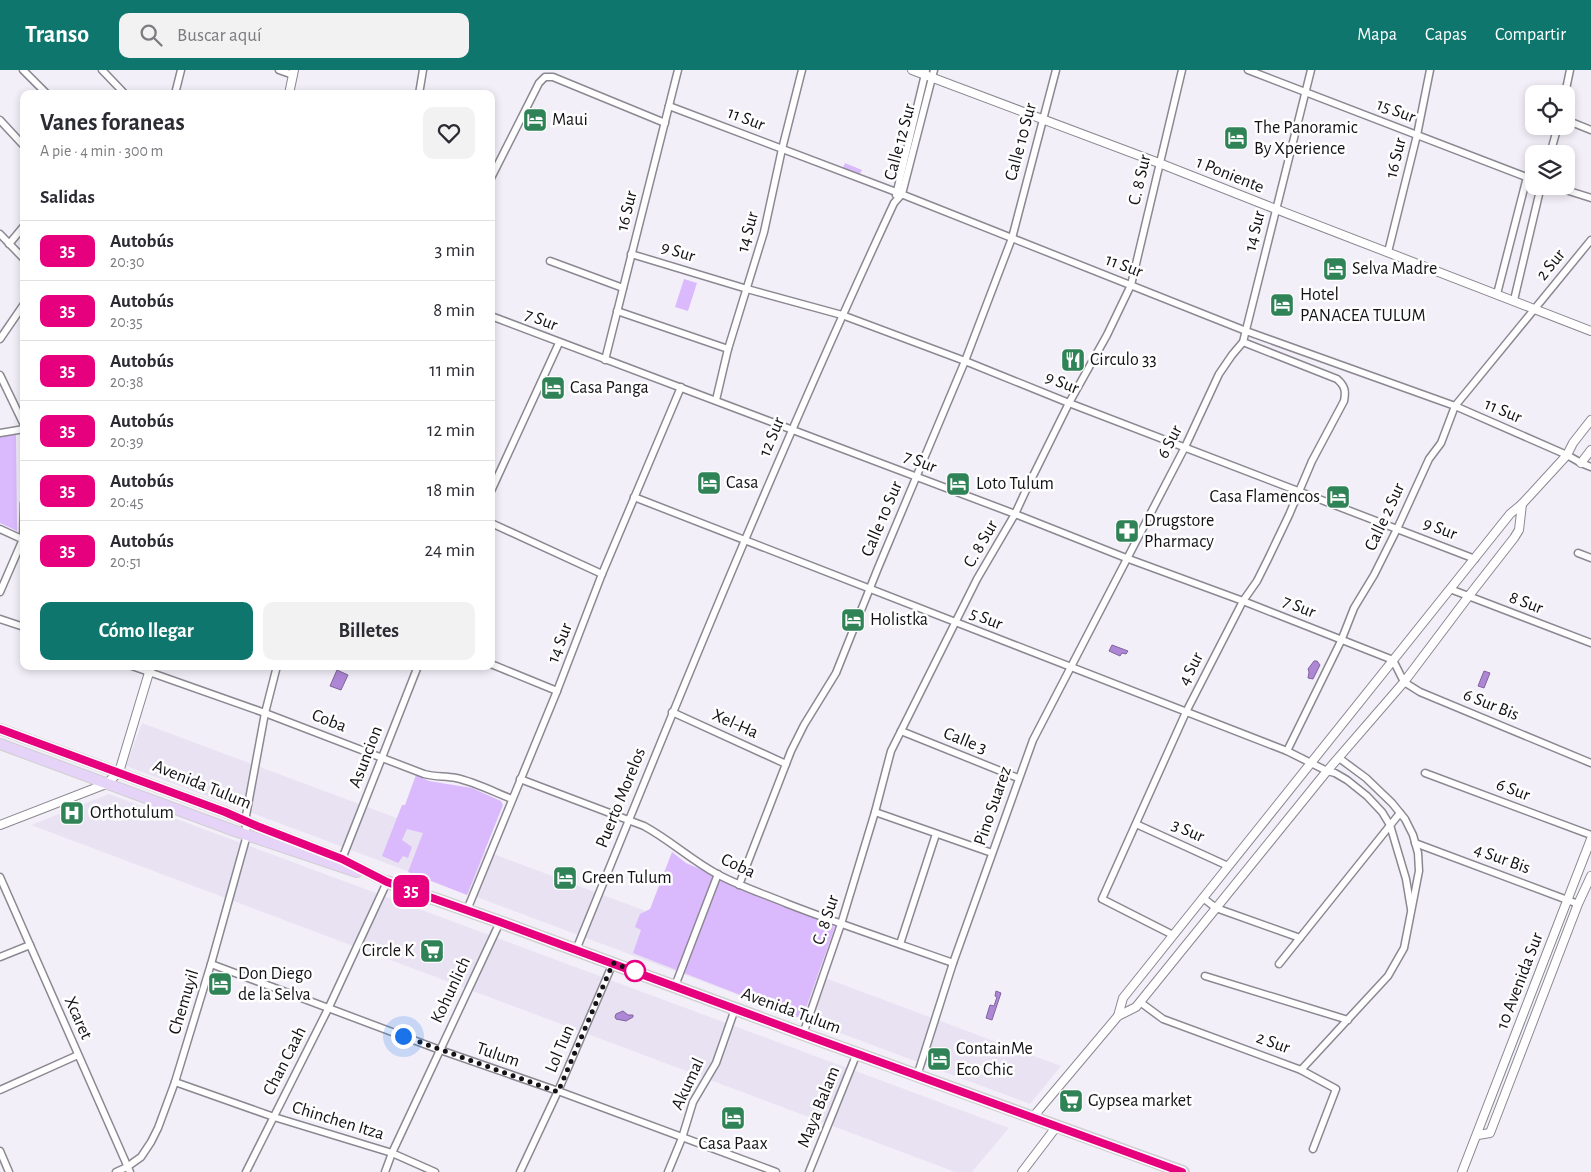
<!DOCTYPE html>
<html lang="es">
<meta charset="utf-8">
<style>
body{margin:0;font-family:"Alegreya Sans",sans-serif;background:#f2f2f3;color:#2b2b33;height:100vh;display:flex;flex-direction:column;font-size:19px;white-space:nowrap}
*{box-sizing:border-box;margin:0}
p{font-size:16px;color:#7c7c81}
.icon{flex:none;width:28px;height:28px;fill:none;stroke:currentColor;stroke-width:2;stroke-linecap:round;stroke-linejoin:round}
.map{position:relative;flex:1;overflow:hidden}
.sheet{position:absolute;left:20px;top:20px;width:475px;height:580px;display:flex;flex-direction:column;background:#fff;border-radius:10px;box-shadow:0 2px 8px #0003}
.sheet>*{flex:none}
.badge{padding:0 10px;border-radius:8px;font-size:18px;line-height:32px}
.buttons{position:absolute;left:1525px;top:15px;display:grid;gap:10px}
.buttons a{display:grid;place-items:center;width:50px;height:50px;border-radius:10px;background:#fff;box-shadow:0 2px 8px #0003;font-size:25px}
.you{position:absolute;width:25px;height:25px;margin:-12px;border:4px solid #fff;border-radius:50%;background:#1a73e8;box-shadow:0 0 0 8px #1a73e833}
.map>.badge{position:absolute;translate:-50% -50%;box-shadow:0 0 0 2px #fff}
h2{padding:0 20px;font-size:19px;line-height:45px}
.round{display:grid;place-items:center;flex:none;width:52px;height:52px;border-radius:10px;background:#f2f2f3}
.summary{display:flex;align-items:center;justify-content:space-between;height:85px;padding:0 20px}
h1{font-size:24px;font-weight:700;line-height:38px}
.cta{display:flex;gap:10px;margin-top:auto;padding:10px 20px}
.cta a{flex:1;height:58px;border-radius:10px;background:#0f766e;color:#fff;font-size:20px;font-weight:700;line-height:58px;text-align:center}
.cta a+a{background:#f2f2f3;color:#2b2b33}
ul{padding:0;list-style:none}
li{display:flex;align-items:center;gap:15px;height:60px;padding:0 20px;border-top:1px solid #e1e1e2}
li div{flex:1}
li b{display:block;font-size:19px}
li em{font-style:normal}
li .badge{min-width:55px;font-weight:700;text-align:center}
header{display:flex;align-items:center;gap:30px;box-sizing:border-box;height:70px;padding:0 25px;background:#0f766e;color:#fff}
header strong{font-size:24px}
nav{display:flex;gap:28px;margin-inline-start:auto;font-size:18px}
.search{width:350px;height:45px;background:#f2f2f3;display:flex;align-items:center;gap:12px;box-sizing:border-box;padding:0 18px;border-radius:10px;color:#7c7c81;font-size:19px}
.map>svg:first-child{display:block}
.built{fill:#e9e2f2}
.green{fill:#dabafc}
.water{fill:#ae86d6;stroke:#80639c}
.lines{fill:none;stroke-linecap:round;stroke-linejoin:round}
.minor-casing{stroke:#8c8891;stroke-width:9}
.tertiary-casing{stroke:#8c8891;stroke-width:10}
.primary-casing{stroke:#d0d0d0;stroke-width:12}
.trunk-casing{stroke:#d0d0d0;stroke-width:14}
.minor{stroke:#fff;stroke-width:6}
.tertiary{stroke:#fff;stroke-width:8}
.primary{stroke:#e5d3f8;stroke-width:10}
.trunk{stroke:#dcc4f6;stroke-width:11}
.line-casing{stroke:#fff;stroke-width:11}
.line{stroke:#e6007e;stroke-width:8}
.walk{stroke:#141216;stroke-width:5;stroke-dasharray:0 9}
.stop-dot{fill:#fff;stroke:#e6007e;stroke-width:2.5}
.labels{text-anchor:middle;dominant-baseline:central;stroke-width:5;stroke-linejoin:round;paint-order:stroke}
.street-label{font-size:18px;fill:#141216;stroke:#fefefe}
.poi-label{font-size:18px;fill:#141216;stroke:#fefefe;text-anchor:start}
</style>
<header>
<strong>Transo</strong>
<div class="search"><svg class="icon" aria-label="search" viewBox="0 0 24 24"><circle cx="10" cy="10" r="6"/><path d="M15 15l6 6"/></svg>Buscar aquí</div>
<nav><a>Mapa</a><a>Capas</a><a>Compartir</a></nav>
</header>
<div class="map">
<svg width="1591" height="1102" viewBox="0 0 1591 1102">
<rect width="100%" height="100%" fill="#f3eff9"/>
<g class="built">
<polygon points="142,653 1061,996 1030,1034 126,696"/>
<polygon points="109,724 1009,1058 972,1102 955,1102 31,755"/>
</g>
<g class="green">
<polygon points="845,93 862,100 858,107 842,100"/>
<polygon points="684,209 697,213 688,241 675,237"/>
<polygon points="16,362 17,461 0,453 0,365"/>
<polygon points="416,705 429,711 472,718 501,731 503,735 467,825 408,802 423,763 407,759 402,770 412,777 408,788 403,786 398,793 382,786 402,735 405,735"/>
<polygon points="672,782 686,793 835,857 802,949 633,883 641,860 635,857 640,844 650,839"/>
</g>
<g class="water">
<polygon points="1112,575 1128,581 1126,584 1122,583 1120,586 1109,581"/>
<polygon points="1314,591 1317,591 1320,595 1313,609 1308,608 1309,602 1308,599"/>
<polygon points="337,600 348,605 341,620 330,616"/>
<polygon points="1484,601 1490,603 1484,618 1478,616"/>
<polygon points="996,921 1001,923 992,950 986,948 990,935 994,936 997,927 995,926"/>
<polygon points="623,941 628,945 633,945 633,947 626,951 616,949 615,947 616,944"/>
</g>
<g class="lines">
<defs>
<g id="minor">
<polyline points="23,0 47,24"/>
<polyline points="102,0 125,24"/>
<polyline points="279,0 293,5"/>
<polyline points="1248,0 1534,110"/>
<polyline points="175,24 181,0"/>
<polyline points="419,24 423,0"/>
<polyline points="1565,24 1570,0"/>
<polyline points="669,36 896,122 1246,261 1455,336 1567,385 1581,393 1591,397"/>
<polyline points="0,50 24,76"/>
<polyline points="1566,50 1591,60"/>
<polyline points="1550,84 1558,56"/>
<polyline points="491,108 539,13 545,7 553,7 665,53"/>
<polyline points="1553,116 1591,128"/>
<polyline points="896,125 926,0"/>
<polyline points="0,164 24,189"/>
<polyline points="9,174 24,156"/>
<polyline points="1388,182 1417,65 1430,0"/>
<polyline points="631,184 747,219 842,245 965,291 1069,333 1475,489"/>
<polyline points="550,191 623,218"/>
<polyline points="1497,224 1527,107"/>
<polyline points="1514,230 1541,116"/>
<polyline points="617,241 728,279"/>
<polyline points="491,246 1015,444 1126,488 1243,531 1393,590 1404,612 1420,622 1591,693"/>
<polyline points="0,269 24,234"/>
<polyline points="605,290 678,0"/>
<polyline points="0,305 24,355"/>
<polyline points="716,330 728,279 764,162 782,79 802,0"/>
<polyline points="0,363 24,359"/>
<polyline points="491,421 559,273"/>
<polyline points="634,427 1287,681 1327,701 1335,703 1347,710 1367,726 1382,742 1390,755 1406,809 1411,839"/>
<polyline points="491,453 602,504"/>
<polyline points="0,459 24,470"/>
<polyline points="1578,483 1591,488"/>
<polyline points="1450,519 1591,573"/>
<polyline points="0,522 23,469 24,433"/>
<polyline points="0,549 24,557"/>
<polyline points="491,594 557,621"/>
<path d="M 132,596 L 265,643 L 424,704 C 435,707 445,706 456,708 C 475,712 494,722 512,729"/>
<polyline points="672,642 786,694"/>
<polyline points="901,661 1018,708"/>
<polyline points="1287,681 1341,571 1354,538 1374,505 1397,459 1429,389 1441,373 1455,336 1591,170"/>
<polyline points="1425,703 1591,765"/>
<path d="M 520,709 L 644,756 C 670,770 691,790 717,804 C 739,816 764,824 788,834 C 842,855 897,873 953,893"/>
<polyline points="875,742 992,783"/>
<polyline points="1136,754 1228,796"/>
<polyline points="1415,773 1578,834"/>
<polyline points="342,789 418,596"/>
<polyline points="0,807 130,1102"/>
<polyline points="739,815 791,681 804,655 836,603 878,498 965,291 1012,168 1056,0"/>
<polyline points="1203,828 1216,838 1300,868"/>
<polyline points="467,840 557,621 602,504 681,317"/>
<path d="M 1173,865 L 1102,829 L 1186,642 L 1243,531 L 1257,511 L 1268,489 L 1289,445 L 1312,391 L 1344,331 C 1346,321 1345,316 1337,309 L 1243,272"/>
<polyline points="900,874 936,764"/>
<path d="M 576,880 C 678,629 780,378 894,133 L 902,124 L 934,0"/>
<polyline points="0,887 30,875"/>
<polyline points="211,894 440,980 558,1021 776,1102"/>
<polyline points="1279,894 1400,743"/>
<polyline points="1205,906 1348,950"/>
<polyline points="675,916 718,804"/>
<polyline points="1140,932 1163,949 1301,1000 1336,1019 1313,1079"/>
<polyline points="803,964 841,854 875,742 891,681 977,509 1015,444 1027,418 1069,333 1107,265 1131,215 1182,0"/>
<polyline points="1301,1000 1388,906 1404,878 1419,801 1418,783 1413,765 1405,749 1392,733 1366,708 1339,688"/>
<polyline points="917,1006 953,893 1033,670 1185,377 1219,304 1232,285 1243,272 1311,0"/>
<polyline points="175,1012 274,1047 392,1083 435,1102"/>
<polyline points="0,1020 78,985"/>
<polyline points="0,1081 9,1102"/>
<polyline points="116,1102 127,1097 141,1087 151,1072 158,1058 175,1012 211,894 247,765 245,751 265,643 277,596"/>
<polyline points="246,1102 329,937 387,812"/>
<polyline points="385,1102 392,1083 500,852"/>
<polyline points="520,1102 558,1021 613,893"/>
<polyline points="668,1102 682,1068 693,1032 716,993 735,939"/>
<polyline points="809,1102 857,983"/>
</g>
<g id="tertiary">
<polyline points="912,0 1159,93 1268,136 1591,261"/>
<polyline points="289,24 294,0"/>
<polyline points="1581,393 1591,380"/>
<polyline points="0,755 106,714 119,702 151,596"/>
<polyline points="1118,946 1123,928 1510,444 1522,434 1567,385 1573,373 1591,350"/>
<polyline points="1033,1047 1118,946 1136,937 1327,701 1404,612 1468,527 1514,468 1519,460 1522,434"/>
<polyline points="1478,1065 1490,1063 1578,834 1591,806"/>
<polyline points="1022,1102 1057,1056"/>
<polyline points="1462,1102 1591,769"/>
</g>
<g id="primary">
<polyline points="0,659 225,742 257,756 342,789 387,812"/>
<polyline points="0,674 235,761 357,802"/>
</g>
<polyline id="trunk" points="387,812 500,852 803,964 1183,1102"/>
</defs>
<use href="#minor" class="minor-casing"/>
<use href="#tertiary" class="tertiary-casing"/>
<use href="#primary" class="primary-casing"/>
<use href="#trunk" class="trunk-casing"/>
<use href="#minor" class="minor"/>
<use href="#tertiary" class="tertiary"/>
<use href="#primary" class="primary"/>
<use href="#trunk" class="trunk"/>
</g>
<g class="lines">
<defs>
<polyline id="line" points="0,659 225,742 257,756 342,789 387,812 500,852 803,964 1182,1102"/>
</defs>
<use href="#line" class="line-casing"/>
<use href="#line" class="line"/>
<polyline class="walk" points="403,966 558,1022 613,893 635,901"/>
</g>
<defs>
<symbol id="hotel-square" viewBox="-11 -11 22 22"><rect x="-9" y="-9" width="18" height="18" rx="4" fill="#2f8356" stroke="#fefefe"/><path d="M-6-4.5h1.5V1H6V5H4.5V3h-9V5H-6ZM-4 0a1.8 1.8 0 1 1 3.6 0ZM.5 0V-2.5h3Q6-2.5 6 0Z" fill="#fff"/></symbol>
<symbol id="restaurant-square" viewBox="-11 -11 22 22"><rect x="-9" y="-9" width="18" height="18" rx="4" fill="#2f8356" stroke="#fefefe"/><path d="M-5-6h1v4h1v-4h1v4h1v-4h1v5L-1.5 .5V6h-2V.5L-5-1ZM5-6V6H3V1.5H1.5Q1.5-4 5-6Z" fill="#fff"/></symbol>
<symbol id="pharmacy-square" viewBox="-11 -11 22 22"><rect x="-9" y="-9" width="18" height="18" rx="4" fill="#2f8356" stroke="#fefefe"/><path d="M-2-6h4v4h4v4h-4v4h-4v-4h-4v-4h4Z" fill="#fff"/></symbol>
<symbol id="hospital-square" viewBox="-11 -11 22 22"><rect x="-9" y="-9" width="18" height="18" rx="4" fill="#2f8356" stroke="#fefefe"/><path d="M-5-5h3v3.5h4V-5h3V5h-3V1.5h-4V5h-3Z" fill="#fff"/></symbol>
<symbol id="supermarket-square" viewBox="-11 -11 22 22"><rect x="-9" y="-9" width="18" height="18" rx="4" fill="#2f8356" stroke="#fefefe"/><path d="M-6-5.5h2.5l.6 2H6L4.5 2H-2.5L-4.4-4H-6ZM-1.5 3.2a1.3 1.3 0 1 0 .1 0ZM3 3.2a1.3 1.3 0 1 0 .1 0Z" fill="#fff"/></symbol>
</defs>
<g fill-rule="evenodd">
<use href="#hotel-square" x="521" y="36" width="28" height="28"/>
<use href="#hotel-square" x="1222" y="54" width="28" height="28"/>
<use href="#hotel-square" x="1321" y="185" width="28" height="28"/>
<use href="#hotel-square" x="1268" y="221" width="28" height="28"/>
<use href="#restaurant-square" x="1059" y="276" width="28" height="28"/>
<use href="#hotel-square" x="539" y="304" width="28" height="28"/>
<use href="#hotel-square" x="695" y="399" width="28" height="28"/>
<use href="#hotel-square" x="944" y="400" width="28" height="28"/>
<use href="#hotel-square" x="1324" y="413" width="28" height="28"/>
<use href="#pharmacy-square" x="1113" y="447" width="28" height="28"/>
<use href="#hotel-square" x="839" y="536" width="28" height="28"/>
<use href="#hospital-square" x="58" y="729" width="28" height="28"/>
<use href="#hotel-square" x="551" y="794" width="28" height="28"/>
<use href="#supermarket-square" x="418" y="867" width="28" height="28"/>
<use href="#hotel-square" x="206" y="900" width="28" height="28"/>
<use href="#hotel-square" x="925" y="975" width="28" height="28"/>
<use href="#supermarket-square" x="1057" y="1017" width="28" height="28"/>
<use href="#hotel-square" x="719" y="1034" width="28" height="28"/>
</g>
<circle class="stop-dot" cx="635" cy="901" r="10"/>
<g class="labels">
<g class="street-label">
<text transform="translate(1396 41) rotate(21)">15 Sur</text>
<text transform="translate(746 49) rotate(21)">11 Sur</text>
<text transform="translate(900 72) rotate(-75)">Calle 12 Sur</text>
<text transform="translate(1021 72) rotate(-75)">Calle 10 Sur</text>
<text transform="translate(1396 88) rotate(-76)">16 Sur</text>
<text transform="translate(1230 105) rotate(22)">1 Poniente</text>
<text transform="translate(1140 110) rotate(-77)">C. 8 Sur</text>
<text transform="translate(627 141) rotate(-76)">16 Sur</text>
<text transform="translate(1255 161) rotate(-76)">14 Sur</text>
<text transform="translate(748 162) rotate(-75)">14 Sur</text>
<text transform="translate(678 182) rotate(17)">9 Sur</text>
<text transform="translate(1551 195) rotate(-51)">2 Sur</text>
<text transform="translate(1124 196) rotate(21)">11 Sur</text>
<text transform="translate(541 250) rotate(21)">7 Sur</text>
<text transform="translate(1062 313) rotate(22)">9 Sur</text>
<text transform="translate(1503 341) rotate(23)">11 Sur</text>
<text transform="translate(772 367) rotate(-67)">12 Sur</text>
<text transform="translate(1170 372) rotate(-63)">6 Sur</text>
<text transform="translate(920 392) rotate(21)">7 Sur</text>
<text transform="translate(1385 447) rotate(-65)">Calle 2 Sur</text>
<text transform="translate(882 449) rotate(-67)">Calle 10 Sur</text>
<text transform="translate(1440 459) rotate(21)">9 Sur</text>
<text transform="translate(981 474) rotate(-60)">C. 8 Sur</text>
<text transform="translate(1526 533) rotate(21)">8 Sur</text>
<text transform="translate(1299 537) rotate(22)">7 Sur</text>
<text transform="translate(986 549) rotate(21)">5 Sur</text>
<text transform="translate(560 573) rotate(-69)">14 Sur</text>
<text transform="translate(1191 599) rotate(-63)">4 Sur</text>
<text transform="translate(1491 635) rotate(22)">6 Sur Bis</text>
<text transform="translate(329 651) rotate(21)">Coba</text>
<text transform="translate(735 654) rotate(24)">Xel-Ha</text>
<text transform="translate(965 671) rotate(22)">Calle 3</text>
<text transform="translate(366 687) rotate(-69)">Asuncion</text>
<text transform="translate(202 715) rotate(22)">Avenida Tulum</text>
<text transform="translate(1513 720) rotate(21)">6 Sur</text>
<text transform="translate(621 728) rotate(-68)">Puerto Morelos</text>
<text transform="translate(993 736) rotate(-71)">Pino Suarez</text>
<text transform="translate(1188 761) rotate(24)">3 Sur</text>
<text transform="translate(1502 789) rotate(20)">4 Sur Bis</text>
<text transform="translate(738 796) rotate(25)">Coba</text>
<text transform="translate(826 850) rotate(-72)">C. 8 Sur</text>
<text transform="translate(1520 911) rotate(-69)">10 Avenida Sur</text>
<text transform="translate(451 920) rotate(-65)">Kohunlich</text>
<text transform="translate(184 932) rotate(-73)">Chemuyil</text>
<text transform="translate(791 941) rotate(20)">Avenida Tulum</text>
<text transform="translate(78 948) rotate(66)">Xcaret</text>
<text transform="translate(1273 973) rotate(20)">2 Sur</text>
<text transform="translate(560 979) rotate(-67)">Lol Tun</text>
<text transform="translate(498 985) rotate(19)">Tulum</text>
<text transform="translate(285 991) rotate(-63)">Chan Caah</text>
<text transform="translate(688 1014) rotate(-65)">Akumal</text>
<text transform="translate(819 1037) rotate(-68)">Maya Balam</text>
<text transform="translate(338 1051) rotate(17)">Chinchen Itza</text>
</g>
<g class="poi-label">
<text x="552" y="50">Maui</text>
<text x="1254" y="58">The Panoramic<tspan x="1254" dy="21">By Xperience</tspan></text>
<text x="1352" y="199">Selva Madre</text>
<text x="1300" y="225">Hotel<tspan x="1300" dy="21">PANACEA TULUM</tspan></text>
<text x="1090" y="290">Circulo 33</text>
<text x="570" y="318">Casa Panga</text>
<text x="726" y="413">Casa</text>
<text x="976" y="414">Loto Tulum</text>
<text x="1320" y="427" text-anchor="end">Casa Flamencos</text>
<text x="1144" y="451">Drugstore<tspan x="1144" dy="21">Pharmacy</tspan></text>
<text x="870" y="550">Holistka</text>
<text x="90" y="743">Orthotulum</text>
<text x="582" y="808">Green Tulum</text>
<text x="414" y="881" text-anchor="end">Circle K</text>
<text x="238" y="904">Don Diego<tspan x="238" dy="21">de la Selva</tspan></text>
<text x="956" y="979">ContainMe<tspan x="956" dy="21">Eco Chic</tspan></text>
<text x="1088" y="1031">Gypsea market</text>
<text x="733" y="1074" text-anchor="middle">Casa Paax</text>
</g>
</g>
</svg>
<div class="buttons">
<a><svg class="icon" aria-label="locate" viewBox="0 0 24 24"><circle cx="12" cy="12" r="6"/><path d="M12 2v4M12 18v4M2 12h4M18 12h4"/></svg></a>
<a><svg class="icon" aria-label="layers" viewBox="0 0 24 24"><path d="M12 4l9 5-9 5-9-5zM3 14l9 5 9-5"/></svg></a>
</div>
<div class="you" style="left:403px;top:966px"></div>
<b class="badge" style="left:411px;top:821px;background:#e6007e;color:#fff">35</b>
<section class="sheet">
<div class="summary"><div><h1>Vanes foraneas</h1><p>A pie · 4 min · 300 m</p></div><a class="round"><svg class="icon" aria-label="heart" viewBox="0 0 24 24"><path d="M12 20l-8-8c-3-5 5-10 8-4 3-6 11-1 8 4z"/></svg></a></div>
<h2>Salidas</h2>
<ul>
<li><span class="badge" style="background:#e6007e;color:#fff">35</span><div><b>Autobús</b><p>20:30</p></div><em>3 min</em></li>
<li><span class="badge" style="background:#e6007e;color:#fff">35</span><div><b>Autobús</b><p>20:35</p></div><em>8 min</em></li>
<li><span class="badge" style="background:#e6007e;color:#fff">35</span><div><b>Autobús</b><p>20:38</p></div><em>11 min</em></li>
<li><span class="badge" style="background:#e6007e;color:#fff">35</span><div><b>Autobús</b><p>20:39</p></div><em>12 min</em></li>
<li><span class="badge" style="background:#e6007e;color:#fff">35</span><div><b>Autobús</b><p>20:45</p></div><em>18 min</em></li>
<li><span class="badge" style="background:#e6007e;color:#fff">35</span><div><b>Autobús</b><p>20:51</p></div><em>24 min</em></li>
</ul>
<div class="cta"><a>Cómo llegar</a><a>Billetes</a></div>
</section>
</div>
